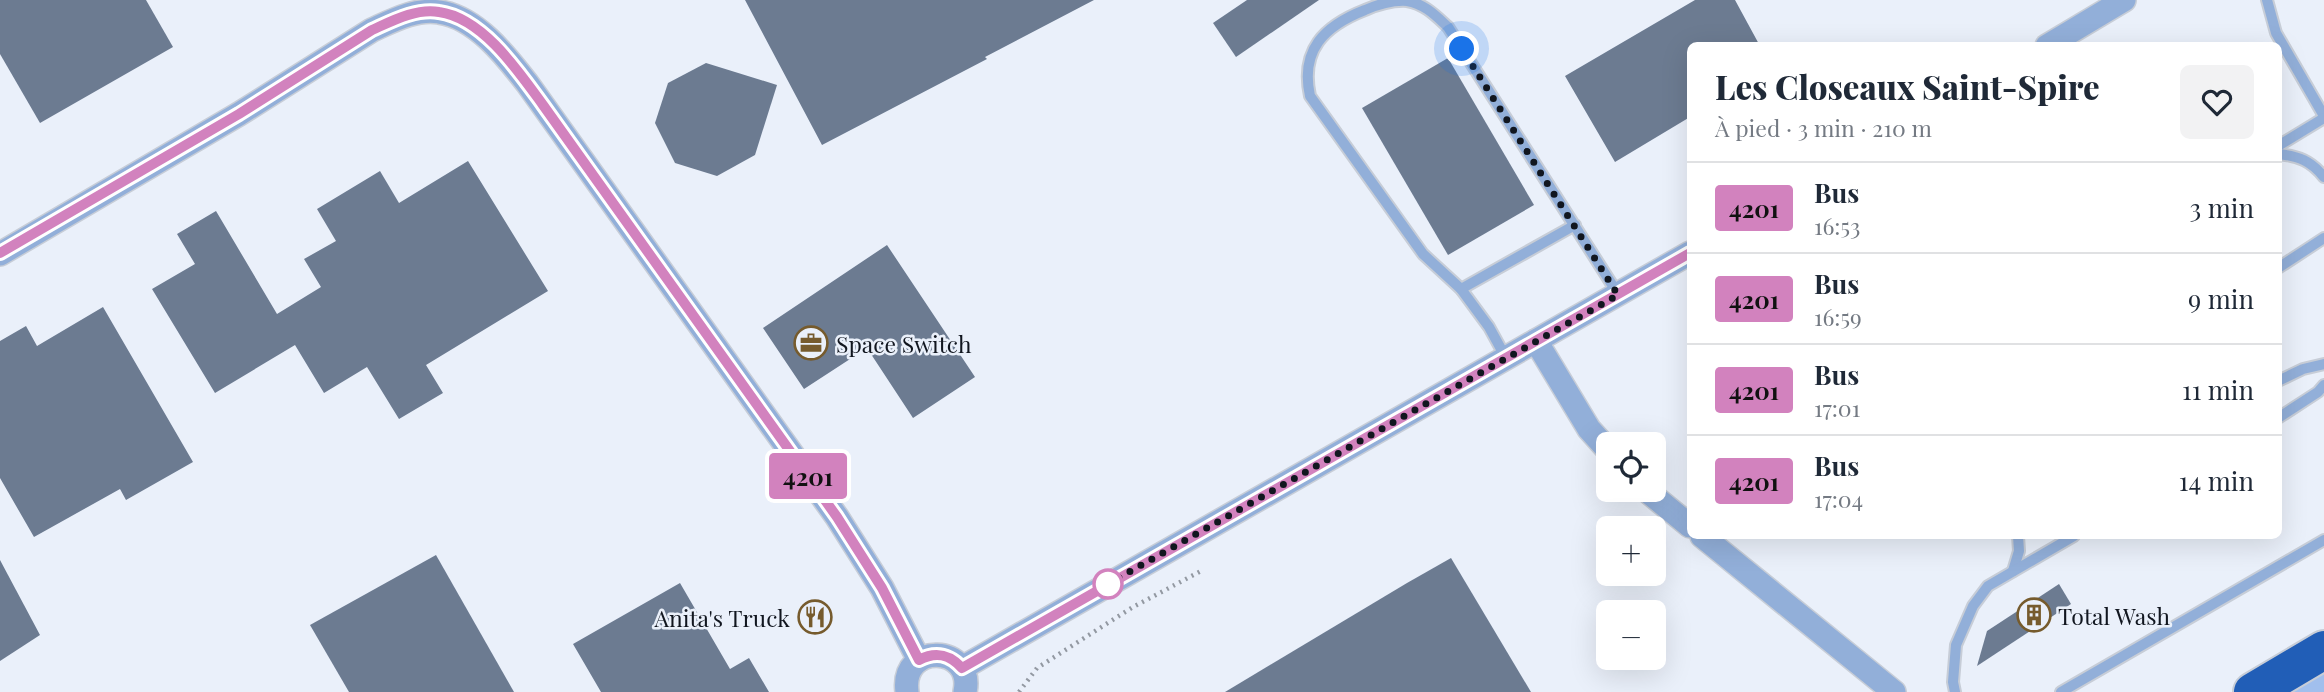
<!DOCTYPE html>
<html lang="fr">
<meta charset="utf-8">
<style>
body{margin:0;font-family:"Playfair Display",serif;background:#f2f2f3;color:#1f2937;height:100vh;display:flex;flex-direction:column;font-size:26px;white-space:nowrap}
*{box-sizing:border-box;margin:0}
p{font-size:23px;color:#747a83}
.icon{flex:none;width:38px;height:38px;fill:none;stroke:currentColor;stroke-width:2;stroke-linecap:round;stroke-linejoin:round}
.map{position:relative;flex:1;overflow:hidden}
.details{position:absolute;left:1687px;top:42px;width:595px;height:497px;display:flex;flex-direction:column;background:#fff;border-radius:10px;box-shadow:0 7px 28px #0002}
.details>*{flex:none}
.badge{padding:0 14px;border-radius:5px;font-size:24px;line-height:46px}
.tools{position:absolute;left:1596px;top:432px;display:grid;gap:14px}
.tools a{display:grid;place-items:center;width:70px;height:70px;border-radius:10px;background:#fff;box-shadow:0 7px 28px #0002;font-size:35px}
.you{position:absolute;width:35px;height:35px;margin:-18px;border:5px solid #fff;border-radius:50%;background:#1a73e8;box-shadow:0 0 0 10px #1a73e833}
.map>.badge{position:absolute;translate:-50% -50%;box-shadow:0 0 0 4px #fff}
.round{display:grid;place-items:center;flex:none;width:74px;height:74px;border-radius:10px;background:#f2f2f3}
.summary{display:flex;align-items:center;justify-content:space-between;height:119px;padding:0 28px}
h1{font-size:33px;font-weight:800;line-height:52px}
ul{padding:0;list-style:none}
li{display:flex;align-items:center;gap:21px;height:91px;padding:0 28px;border-top:2px solid #e0e1e3}
li div{flex:1}
li b{display:block;font-size:26px}
li em{font-style:normal}
li .badge{min-width:77px;font-weight:700;text-align:center}
.map>svg:first-child{display:block}
.green{fill:#a1bfed}
.building{fill:#6c7b91}
.lines{fill:none;stroke-linecap:round;stroke-linejoin:round}
.lane-casing{stroke:#c7cdd7;stroke-width:14}
.street-casing{stroke:#c7cdd7;stroke-width:26}
.highway-casing{stroke:#c7cdd7;stroke-width:42}
.path{stroke:#9399a2;stroke-width:4.5;stroke-dasharray:2 5;stroke-linecap:butt}
.lane{stroke:#92afd9;stroke-width:10}
.street{stroke:#92afd9;stroke-width:23}
.highway{stroke:#215eb7;stroke-width:38}
.line-casing{stroke:#fff;stroke-width:16}
.line{stroke:#d282be;stroke-width:10}
.walk{stroke:#11161f;stroke-width:7;stroke-dasharray:0 12.6}
.stop-dot{fill:#fff;stroke:#d282be;stroke-width:3.5}
.labels{text-anchor:middle;dominant-baseline:central;stroke-width:5;stroke-linejoin:round;paint-order:stroke}
.poi-label{font-size:23px;fill:#11161f;stroke:#eaf0fa;text-anchor:start}
</style>
<div class="map">
<svg width="2324" height="692" viewBox="0 0 2324 692">
<rect width="100%" height="100%" fill="#eaf0fa"/>
<polygon class="green" points="2324,670 2324,692 2287,692"/>
<g class="building">
<polygon points="0,0 146,0 173,47 40,123 0,54"/>
<polygon points="745,0 1094,0 985,57 987,59 822,145"/>
<polygon points="1247,0 1319,0 1236,57 1213,23"/>
<polygon points="1695,0 1735,0 1760,46 1690,46 1690,117 1615,162 1565,76"/>
<polygon points="1448,58 1534,205 1448,255 1362,108"/>
<polygon points="706,63 777,85 755,155 717,176 675,163 655,123 668,83"/>
<polygon points="468,161 548,291 426,365 443,393 399,419 367,367 324,393 295,345 215,393 152,289 195,264 177,234 216,211 277,314 321,287 304,259 336,241 317,209 380,171 399,203"/>
<polygon points="887,245 975,377 913,418 867,348 804,389 763,328"/>
<polygon points="103,307 193,462 126,500 120,489 34,537 0,478 0,341 26,326 37,346"/>
<polygon points="436,555 514,692 349,692 310,625"/>
<polygon points="1451,558 1531,692 1225,692 1407,583"/>
<polygon points="0,560 40,635 0,661"/>
<polygon points="680,583 730,669 749,658 769,692 601,692 573,644"/>
<polygon points="2059,584 2071,604 1977,666 1987,631"/>
</g>
<g class="lines">
<defs>
<g id="lane">
<polyline points="2267,0 2276,33 2324,116"/>
<polyline points="2278,146 2324,118"/>
<path d="M 2278,154 C 2299,156 2311,161 2324,177"/>
<polyline points="2278,268 2324,238"/>
<polyline points="1461,289 1575,225"/>
<path d="M 1506,358 L 1489,327 L 1461,289 L 1423,254 L 1310,96 C 1300,50 1324,26 1365,10 C 1379,4 1392,0 1407,1 C 1425,4 1436,16 1448,27 L 1618,294"/>
<polyline points="2278,381 2303,369 2324,364"/>
<polyline points="2278,418 2318,392 2324,385"/>
<polyline points="2013,571 2019,551 2018,536"/>
<polyline points="1955,692 1953,682 1956,645 1973,606 1988,586 2074,536"/>
<polyline points="2061,692 2324,540"/>
</g>
<g id="street">
<polyline points="2047,46 2124,0"/>
<path d="M 0,254 L 239,114 L 372,30 C 392,21 416,8 439,12 C 476,17 506,56 527,83 L 837,517 L 882,588 L 919,660"/>
<polyline points="1536,341 1589,429 1608,450"/>
<polyline points="1646,490 1690,526"/>
<polyline points="1702,536 1894,692"/>
<polyline points="962,668 1690,253"/>
<path d="M 907,692 C 900,641 975,645 965,692"/>
</g>
<polyline id="highway" points="2253,692 2324,650"/>
</defs>
<use href="#lane" class="lane-casing"/>
<use href="#street" class="street-casing"/>
<use href="#highway" class="highway-casing"/>
<polyline class="path" points="1019,692 1037,668 1133,607 1203,570"/>
<use href="#lane" class="lane"/>
<use href="#street" class="street"/>
<use href="#highway" class="highway"/>
</g>
<g class="lines">
<defs>
<path id="line" d="M 0,253 L 239,114 L 372,30 C 392,21 416,8 439,12 C 483,18 519,72 543,105 L 837,517 L 882,588 L 919,660 C 936,651 949,654 962,668 L 1690,253"/>
</defs>
<use href="#line" class="line-casing"/>
<use href="#line" class="line"/>
<polyline class="walk" points="1108,584 1618,295 1462,49"/>
</g>
<defs>
<symbol id="office-ring" viewBox="-11 -11 22 22"><circle r="9.5" fill="#eaf0fa" stroke="#765b2d" stroke-width="1.5"/><path d="M-6-3h4V-5.5h4V-3h4V5H-6ZM-1-4.5V-3h2v-1.5ZM-6 0V1H6V0Z" fill="#765b2d"/></symbol>
<symbol id="building-ring" viewBox="-11 -11 22 22"><circle r="9.5" fill="#eaf0fa" stroke="#765b2d" stroke-width="1.5"/><path d="M-4-6H4V6H1V3H-1V6H-4ZM-2.5-4.3h1.7v1.8h-1.7ZM.8-4.3h1.7v1.8H.8ZM-2.5-1h1.7V.8h-1.7ZM.8-1h1.7V.8H.8Z" fill="#765b2d"/></symbol>
<symbol id="restaurant-ring" viewBox="-11 -11 22 22"><circle r="9.5" fill="#eaf0fa" stroke="#765b2d" stroke-width="1.5"/><path d="M-5-6h1v4h1v-4h1v4h1v-4h1v5L-1.5 .5V6h-2V.5L-5-1ZM5-6V6H3V1.5H1.5Q1.5-4 5-6Z" fill="#765b2d"/></symbol>
</defs>
<g fill-rule="evenodd">
<use href="#office-ring" x="792" y="324" width="38" height="38"/>
<use href="#building-ring" x="2015" y="596" width="38" height="38"/>
<use href="#restaurant-ring" x="796" y="598" width="38" height="38"/>
</g>
<circle class="stop-dot" cx="1108" cy="584" r="14"/>
<g class="labels">
<g class="poi-label">
<text x="836" y="343">Space Switch</text>
<text x="2058" y="615">Total Wash</text>
<text x="790" y="617" text-anchor="end">Anita's Truck</text>
</g>
</g>
</svg>
<div class="tools">
<a><svg class="icon" aria-label="locate" viewBox="0 0 24 24"><circle cx="12" cy="12" r="6"/><path d="M12 2v4M12 18v4M2 12h4M18 12h4"/></svg></a>
<a>+</a>
<a>−</a>
</div>
<div class="you" style="left:1462px;top:49px"></div>
<b class="badge" style="left:808px;top:476px;background:#d282be;color:#111">4201</b>
<section class="details">
<div class="summary"><div><h1>Les Closeaux Saint-Spire</h1><p>À pied · 3 min · 210 m</p></div><a class="round"><svg class="icon" aria-label="heart" viewBox="0 0 24 24"><path d="M12 20l-8-8c-3-5 5-10 8-4 3-6 11-1 8 4z"/></svg></a></div>
<ul>
<li><span class="badge" style="background:#d282be;color:#111">4201</span><div><b>Bus</b><p>16:53</p></div><em>3 min</em></li>
<li><span class="badge" style="background:#d282be;color:#111">4201</span><div><b>Bus</b><p>16:59</p></div><em>9 min</em></li>
<li><span class="badge" style="background:#d282be;color:#111">4201</span><div><b>Bus</b><p>17:01</p></div><em>11 min</em></li>
<li><span class="badge" style="background:#d282be;color:#111">4201</span><div><b>Bus</b><p>17:04</p></div><em>14 min</em></li>
</ul>
</section>
</div>
